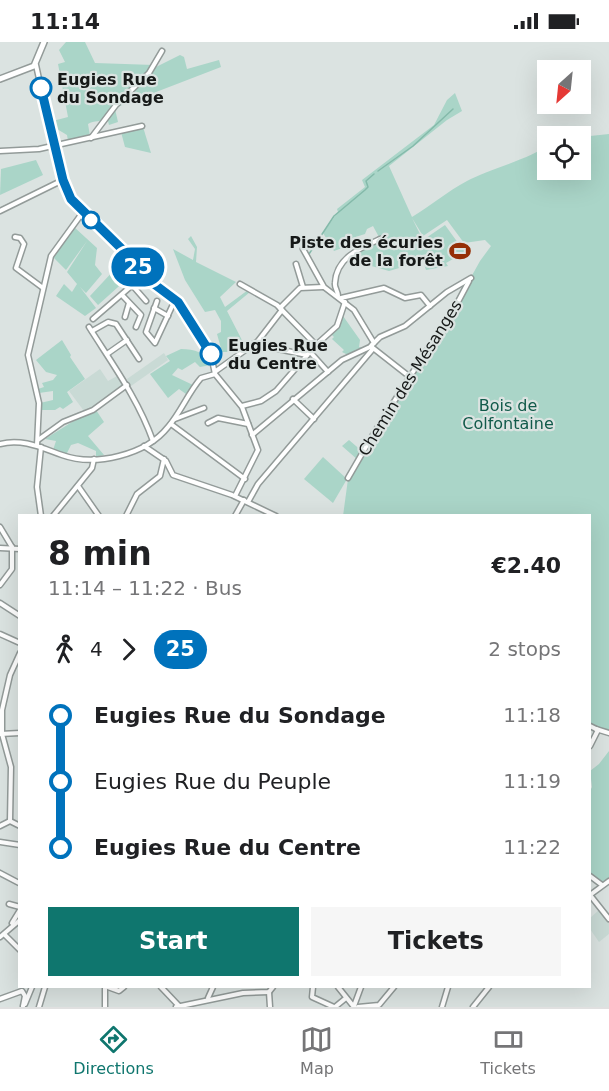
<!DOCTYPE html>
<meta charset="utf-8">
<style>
body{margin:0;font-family:"DejaVu Sans",sans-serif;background:#f6f6f6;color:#202124;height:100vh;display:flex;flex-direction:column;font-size:22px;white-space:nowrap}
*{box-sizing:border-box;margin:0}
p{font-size:20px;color:#757577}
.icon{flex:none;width:33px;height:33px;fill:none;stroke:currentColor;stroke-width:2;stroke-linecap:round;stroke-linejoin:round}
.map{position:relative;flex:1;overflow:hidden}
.side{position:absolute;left:18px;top:472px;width:573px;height:474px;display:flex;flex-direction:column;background:#fff;border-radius:0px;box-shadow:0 6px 24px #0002}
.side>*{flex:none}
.badge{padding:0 12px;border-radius:20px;font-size:21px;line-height:39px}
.needle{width:39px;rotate:207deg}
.tools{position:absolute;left:537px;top:18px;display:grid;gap:12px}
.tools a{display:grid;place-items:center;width:54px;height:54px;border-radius:0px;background:#fff;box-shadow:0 6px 24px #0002;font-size:30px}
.map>.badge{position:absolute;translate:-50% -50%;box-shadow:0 0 0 3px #fff}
.legs{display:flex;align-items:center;gap:9px;height:66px;padding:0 30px;font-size:20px}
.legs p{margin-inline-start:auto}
.overview{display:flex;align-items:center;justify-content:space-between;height:102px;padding:0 30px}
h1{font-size:33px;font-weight:700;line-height:45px}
.button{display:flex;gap:12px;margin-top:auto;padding:12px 30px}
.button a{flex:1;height:69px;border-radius:0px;background:#0f766e;color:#fff;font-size:24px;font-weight:700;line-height:69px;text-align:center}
.button a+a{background:#f6f6f6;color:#202124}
ul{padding:0 30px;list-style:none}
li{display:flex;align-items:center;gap:21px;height:66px;font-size:22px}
li i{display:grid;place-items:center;width:9px;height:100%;margin:0 8px;background:currentColor}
li i::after{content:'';width:15px;height:15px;margin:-8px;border:4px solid;border-radius:50%;background:#fff}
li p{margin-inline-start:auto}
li:first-child i{background:linear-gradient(#0000 50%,currentColor 0)}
li:last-child i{background:linear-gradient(currentColor 50%,#0000 0)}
.status{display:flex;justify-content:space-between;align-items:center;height:42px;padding:0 30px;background:#fff;direction:ltr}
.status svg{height:16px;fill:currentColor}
.menu{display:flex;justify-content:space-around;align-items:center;height:84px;border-top:2px solid #e0e0e0;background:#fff;font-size:16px;color:#757577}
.menu a{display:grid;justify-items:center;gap:3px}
.menu .active{color:#0f766e}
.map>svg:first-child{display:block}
.built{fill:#c9dad5}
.green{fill:#aad5c8}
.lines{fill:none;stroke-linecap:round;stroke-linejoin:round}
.stream{stroke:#84baaa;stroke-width:1.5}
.minor-casing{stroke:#939b99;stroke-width:7}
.major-casing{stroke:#939b99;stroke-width:8}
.minor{stroke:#fff;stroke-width:4}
.major{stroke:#fff;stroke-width:5}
.line-1-casing{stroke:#fff;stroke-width:14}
.line-1{stroke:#0072bc;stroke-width:9}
.stop-1-dot{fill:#fff;stroke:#0072bc;stroke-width:3}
.labels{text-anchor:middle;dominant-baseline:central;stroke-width:4.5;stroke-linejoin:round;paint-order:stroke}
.stop-label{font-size:16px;font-weight:bold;fill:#161918;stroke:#dbe3e1;text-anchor:start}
.poi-label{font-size:16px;font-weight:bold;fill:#161918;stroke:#dbe3e1;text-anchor:end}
.street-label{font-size:16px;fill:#161918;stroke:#dbe3e1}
.park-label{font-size:16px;fill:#115a4a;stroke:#dbe3e1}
</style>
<div class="status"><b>11:14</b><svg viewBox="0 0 49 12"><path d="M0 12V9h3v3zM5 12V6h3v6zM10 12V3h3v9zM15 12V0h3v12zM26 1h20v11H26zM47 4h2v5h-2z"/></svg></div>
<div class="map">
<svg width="609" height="965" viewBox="0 0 609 965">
<rect width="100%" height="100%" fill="#dbe3e1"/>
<g class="built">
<polygon points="164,311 168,318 131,344 127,337"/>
<polygon points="100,327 108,339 119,333 125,343 90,368 84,369 69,349"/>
<polygon points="599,868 609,881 609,892 599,900 590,887 590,876"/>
</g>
<g class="green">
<path d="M 66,0 L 85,0 L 95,21 L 154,23 L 154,26 L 180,13 L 184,15 L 187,27 L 219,18 L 221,25 L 112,67 L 115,67 L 118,80 L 109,83 L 107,75 C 101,81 94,78 88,82 L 90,94 L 68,99 L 67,93 L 57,87 L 51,88 L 49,80 L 68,75 L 58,22 L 65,20 L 59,8 Z"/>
<path d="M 455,51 L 462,69 L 447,78 L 389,124 L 412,175 C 430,164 448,149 467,139 C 486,128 536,115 547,103 L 548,128 L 580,128 L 581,95 L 609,92 L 609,691 L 590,684 L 590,474 L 343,474 L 348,437 L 358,418 L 342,404 L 349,398 L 363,410 L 435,300 L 480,219 L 491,204 L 485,198 L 464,201 L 447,178 L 423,194 L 412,176 L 423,198 L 445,183 L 461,205 L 467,208 L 463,215 L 456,211 L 453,217 L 446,221 L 448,224 L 426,228 L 423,219 L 389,229 L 361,221 L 357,209 L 380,197 L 373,184 L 367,187 L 365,192 L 343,199 L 345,205 L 334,209 L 323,191 L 338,170 L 337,167 L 365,145 L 362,138 L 434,83 L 447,58 Z"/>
<polygon points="143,85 151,111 125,105 121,90"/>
<polygon points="36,118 43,133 0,153 1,127"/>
<polygon points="74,185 97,206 95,223 102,232 86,251 80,245 96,266 85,274 56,254 64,242 72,250 77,242 67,230 87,199 66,228 52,214"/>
<polygon points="191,194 197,205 196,220 236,240 220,255 225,265 248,248 250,250 227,269 245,304 243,306 236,298 230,303 235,310 222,310 217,292 221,290 221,279 215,268 205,270 185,238 173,207 193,218 195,207 188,197"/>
<polygon points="134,224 137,228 98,263 90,254 116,226 123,234"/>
<polygon points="343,274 360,298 359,305 364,306 348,313 342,310 344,308 332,297 334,295 331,292"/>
<polygon points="62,298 71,313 70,315 85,337 67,350 73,360 63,367 60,365 55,368 40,368 40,361 53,358 53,349 39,351 38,347 44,345 42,341 53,338 57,333 46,330 36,318"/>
<path d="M 181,307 C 195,307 205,310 211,323 L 200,325 L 195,320 L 182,328 L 178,326 L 172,333 L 193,343 L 186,352 L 179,347 L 168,356 L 150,332 L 170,319 L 166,314 Z"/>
<polygon points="96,368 104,380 88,394 104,413 96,415 96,409 78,401 71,403 66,413 53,408 56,399 45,397 72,380"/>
<polygon points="323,415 347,437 333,461 304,437"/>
<polygon points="609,709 609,838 602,843 590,834 590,749 592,745 590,729 599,722"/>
</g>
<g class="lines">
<g class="stream">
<polyline points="378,129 413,104 453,67"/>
<polyline points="309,212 334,174 365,148 368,145 366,139 374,132"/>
</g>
<defs>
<g id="minor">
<polyline points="36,23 51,92 68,152 129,214 146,236 180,263 211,313 215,332 242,365 258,408 235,454"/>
<polyline points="91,96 116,63 149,31 162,9"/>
<polyline points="0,109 39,107 142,84"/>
<polyline points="0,169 63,138"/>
<polyline points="15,195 20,196 24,202 16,226 43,246"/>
<polyline points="303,207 324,245 354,268 374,301"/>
<polyline points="296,222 303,245"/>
<polyline points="240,242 277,263 316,303"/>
<polyline points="132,243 146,259"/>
<polyline points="122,253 141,273 136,285"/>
<path d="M 338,254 C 338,249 334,245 335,241 C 336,216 360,206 380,197"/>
<polyline points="341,256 384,246 405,256 421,253 430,264"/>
<polyline points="157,259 146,290 155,301 175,258"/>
<polyline points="154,266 168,274"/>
<polyline points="280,266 300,246 323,245"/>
<polyline points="125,275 129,261"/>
<polyline points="93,277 144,233"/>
<path d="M 89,285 C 113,323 138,357 153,399"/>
<polyline points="92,289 108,280 116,282 139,317"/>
<polyline points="253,302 307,313"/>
<polyline points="373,306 410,335"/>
<polyline points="311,311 328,330"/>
<polyline points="107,312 127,298"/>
<polyline points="216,329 258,299 282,268"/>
<polyline points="293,357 314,377"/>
<polyline points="242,364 261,359 276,349 316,303 337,284 345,260"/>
<polyline points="175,377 204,366"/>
<polyline points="208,381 218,376 248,382"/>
<polyline points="171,382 245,437"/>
<polyline points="252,393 342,318 370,305 380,295 405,284 447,250 471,236"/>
<polyline points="38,398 63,380 93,368 127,343"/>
<path d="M 0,402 C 22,396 42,406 62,413 C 95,425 146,413 168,385 C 181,370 188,351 201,336 L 215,332"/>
<polyline points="37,403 39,361 28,313 51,214 83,170"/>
<polyline points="144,404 166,419 173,433 232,453 276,474"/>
<polyline points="41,405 37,445 41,474"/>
<polyline points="348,436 374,391 427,308 442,290 469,239"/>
<polyline points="78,444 99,474"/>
<polyline points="248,460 258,442 372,308 372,303"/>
<polyline points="53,474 92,426 94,417"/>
<polyline points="126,474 137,452 160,434 164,417"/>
<polyline points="235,474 244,458"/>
<polyline points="0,485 12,505"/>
<polyline points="0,506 20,507"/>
<polyline points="0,543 12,527 12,505"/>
<polyline points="0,561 20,574"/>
<polyline points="0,592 20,601"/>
<polyline points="590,684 598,688 590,704"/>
<polyline points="596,687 609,691"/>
<polyline points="0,692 20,691"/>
<polyline points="10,779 11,725 2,692 2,668 10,633 20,611"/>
<polyline points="10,779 20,784"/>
<polyline points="0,784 10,779"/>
<polyline points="0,800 20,803"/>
<polyline points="0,831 19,841"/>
<polyline points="590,834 602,843"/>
<polyline points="590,853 609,877"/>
<polyline points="590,853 609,839"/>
<polyline points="9,862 20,865"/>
<polyline points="12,881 20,868"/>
<polyline points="5,893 20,908"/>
<polyline points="0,895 20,878"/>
<polyline points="108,945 119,949 124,945"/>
<polyline points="161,945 179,964"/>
<polyline points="313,945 312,955 334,965"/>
<polyline points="338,945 354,965"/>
<polyline points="269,950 270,965"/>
<polyline points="208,956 213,945"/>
<polyline points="0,957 22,949 25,954 23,964"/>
<polyline points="25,962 32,945"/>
<polyline points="354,964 361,945"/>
<polyline points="39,965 45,945"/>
<polyline points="105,965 105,945"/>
<polyline points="176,965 243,951 269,950 273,945"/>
<polyline points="335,965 346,956"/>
<polyline points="358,965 379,963 394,945"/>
<polyline points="442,965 448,945"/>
<polyline points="473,965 489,945"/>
</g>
<polyline id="major" points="0,37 34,24 44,0"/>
</defs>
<use href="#minor" class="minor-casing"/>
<use href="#major" class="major-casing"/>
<use href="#minor" class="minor"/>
<use href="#major" class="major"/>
</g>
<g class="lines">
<defs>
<polyline id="line-1" points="41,46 63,138 71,157 129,214 146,236 178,260 211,312"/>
</defs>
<use href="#line-1" class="line-1-casing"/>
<use href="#line-1" class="line-1"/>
</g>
<defs>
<symbol id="stadium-bare" viewBox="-9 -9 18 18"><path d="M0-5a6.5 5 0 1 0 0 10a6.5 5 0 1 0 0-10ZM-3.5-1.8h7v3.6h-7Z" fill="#952f06" stroke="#dbe3e1" stroke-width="2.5" paint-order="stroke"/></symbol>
</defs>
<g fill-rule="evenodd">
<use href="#stadium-bare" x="445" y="194" width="30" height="30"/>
</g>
<g class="stop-1-dot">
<circle cx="41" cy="46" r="10"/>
<circle cx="91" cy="178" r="8"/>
<circle cx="211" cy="312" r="10"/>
</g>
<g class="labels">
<g class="stop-label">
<text x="57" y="37">Eugies Rue<tspan x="57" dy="18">du Sondage</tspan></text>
<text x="228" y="303">Eugies Rue<tspan x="228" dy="18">du Centre</tspan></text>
</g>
<g class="poi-label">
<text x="443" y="200">Piste des écuries<tspan x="443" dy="18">de la forêt</tspan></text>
</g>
<g class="street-label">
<text transform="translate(410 336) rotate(-58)">Chemin des Mésanges</text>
</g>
<g class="park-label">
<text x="508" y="363">Bois de<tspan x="508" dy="18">Colfontaine</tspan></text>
</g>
</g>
</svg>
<div class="tools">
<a><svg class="needle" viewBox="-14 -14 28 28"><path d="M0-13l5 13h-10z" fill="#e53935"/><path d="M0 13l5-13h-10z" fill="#757577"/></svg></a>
<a><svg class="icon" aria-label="locate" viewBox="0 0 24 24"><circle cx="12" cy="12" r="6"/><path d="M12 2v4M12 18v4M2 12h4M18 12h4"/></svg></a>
</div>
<b class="badge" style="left:138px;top:225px;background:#0072bc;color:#fff">25</b>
<section class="side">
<div class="overview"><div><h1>8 min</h1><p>11:14 – 11:22 · Bus</p></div><b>€2.40</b></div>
<div class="legs"><svg class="icon" aria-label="walk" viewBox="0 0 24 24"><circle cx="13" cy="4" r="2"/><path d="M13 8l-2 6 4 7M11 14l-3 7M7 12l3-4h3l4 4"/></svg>4<svg class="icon" aria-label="forward" viewBox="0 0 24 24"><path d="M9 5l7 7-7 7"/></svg><b class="badge" style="background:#0072bc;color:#fff">25</b><p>2 stops</p></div>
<ul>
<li><i style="color:#0072bc"></i><b>Eugies Rue du Sondage</b><p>11:18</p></li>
<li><i style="color:#0072bc"></i><span>Eugies Rue du Peuple</span><p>11:19</p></li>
<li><i style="color:#0072bc"></i><b>Eugies Rue du Centre</b><p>11:22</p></li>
</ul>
<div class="button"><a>Start</a><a>Tickets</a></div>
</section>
</div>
<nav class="menu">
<a class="active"><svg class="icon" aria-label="directions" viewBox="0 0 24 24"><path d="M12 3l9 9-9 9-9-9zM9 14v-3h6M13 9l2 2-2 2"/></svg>Directions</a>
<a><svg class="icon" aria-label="map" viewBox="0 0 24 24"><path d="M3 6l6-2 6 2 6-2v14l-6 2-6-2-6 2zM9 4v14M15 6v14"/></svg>Map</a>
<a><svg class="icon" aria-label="tickets" viewBox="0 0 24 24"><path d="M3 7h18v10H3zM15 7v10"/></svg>Tickets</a>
</nav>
